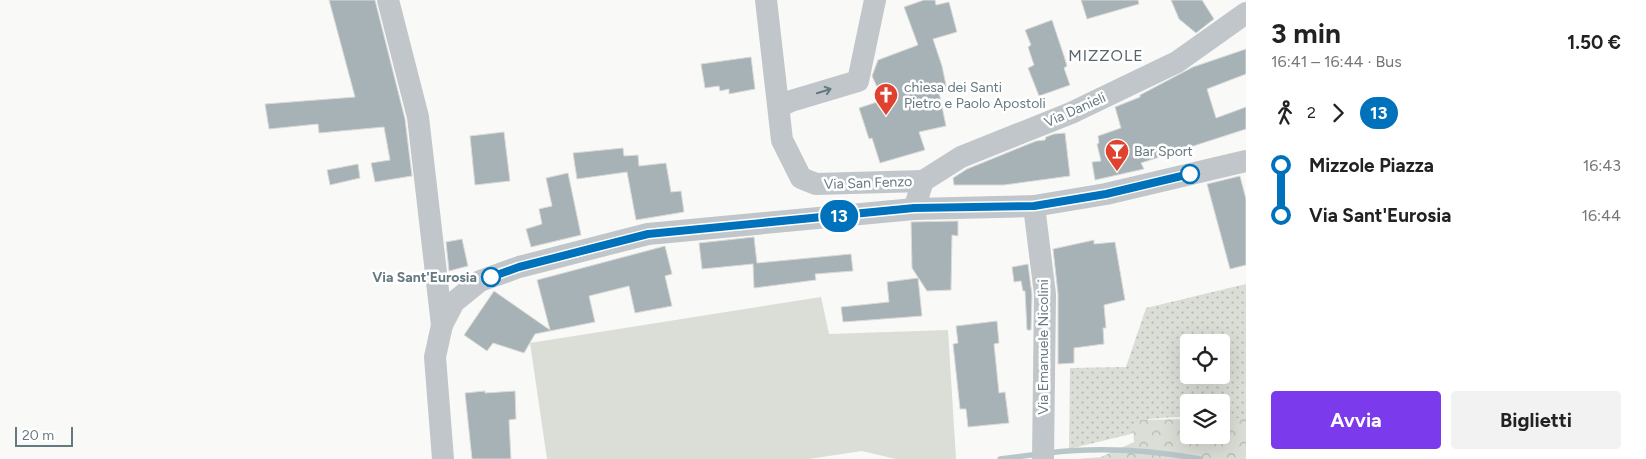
<!DOCTYPE html>
<html lang="it">
<meta charset="utf-8">
<style>
body{margin:0;font-family:Figtree,sans-serif;background:#f2f2f2;color:#222;height:100vh;display:flex;flex-direction:column;font-size:19px;white-space:nowrap}
*{box-sizing:border-box;margin:0}
p{font-size:16px;color:#767676}
.icon{flex:none;width:28px;height:28px;fill:none;stroke:currentColor;stroke-width:2;stroke-linecap:round;stroke-linejoin:round}
.map{position:relative;flex:1;overflow:hidden}
.side{display:flex;flex-direction:column;background:#fff;width:400px}
.side>*{flex:none}
.badge{padding:0 10px;border-radius:16px;font-size:18px;line-height:32px}
.tools{position:absolute;left:1180px;top:334px;display:grid;gap:10px}
.tools a{display:grid;place-items:center;width:50px;height:50px;border-radius:5px;background:#fff;box-shadow:0 5px 20px #0002;font-size:25px}
.scale{position:absolute;left:15px;bottom:12px;width:58px;box-sizing:border-box;padding-left:5px;border:2px solid #657981;border-top:0;font-size:14px;line-height:18px;white-space:nowrap;color:#657981;-webkit-text-stroke:4px #fff;paint-order:stroke}
.map>.badge{position:absolute;translate:-50% -50%;box-shadow:0 0 0 2px #fff}
.legs{display:flex;align-items:center;gap:8px;height:55px;padding:0 25px;font-size:16px}
.legs p{margin-inline-start:auto}
.overview{display:flex;align-items:center;justify-content:space-between;height:85px;padding:0 25px}
h1{font-size:28px;font-weight:700;line-height:38px}
.primary-button{display:flex;gap:10px;margin-top:auto;padding:10px 25px}
.primary-button a{flex:1;height:58px;border-radius:5px;background:#7c3aed;color:#fff;font-size:20px;font-weight:700;line-height:58px;text-align:center}
.primary-button a+a{background:#f2f2f2;color:#222}
ul{padding:0 25px;list-style:none}
li{display:flex;align-items:center;gap:18px;height:50px;font-size:19px}
li i{display:grid;place-items:center;width:8px;height:100%;margin:0 6px;background:currentColor}
li i::after{content:'';width:12px;height:12px;margin:-6px;border:4px solid;border-radius:50%;background:#fff}
li p{margin-inline-start:auto}
li:first-child i{background:linear-gradient(#0000 50%,currentColor 0)}
li:last-child i{background:linear-gradient(currentColor 50%,#0000 0)}
main{display:flex;flex:1;min-height:0}
.map>svg:first-child{display:block}
.green{fill:url(#green-dots);fill-rule:evenodd}
.forest{fill:url(#forest-crowns)}
.pitch{fill:#daded6}
.lines{fill:none;stroke-linecap:round;stroke-linejoin:round}
.stream{stroke:#b7c6c8;stroke-width:5.5}
.building{fill:#a7b2b6;stroke:#dbdbd9}
.minor{stroke:#c0c6c9;stroke-width:22}
.oneway{stroke:#657981}
.line-1-casing{stroke:#fff;stroke-width:11}
.line-1{stroke:#0072bc;stroke-width:8}
.stop-1-dot{fill:#fff;stroke:#0072bc;stroke-width:2.5}
.labels{text-anchor:middle;dominant-baseline:central;stroke-width:5;stroke-linejoin:round;paint-order:stroke}
.poi-label{font-size:14px;fill:#657981;stroke:#fff;text-anchor:start}
.street-label{font-size:14px;fill:#657981;stroke:#fff}
.stop-label{font-size:14px;font-weight:bold;fill:#657981;stroke:#fff;text-anchor:end}
.quarter-label{font-size:16px;letter-spacing:1px;fill:#57666c;stroke:#fff}
</style>
<main>
<div class="map">
<svg width="1246" height="459" viewBox="0 0 1246 459">
<defs>
<pattern id="green-dots" width="8" height="8" patternUnits="userSpaceOnUse" patternTransform="scale(1.25)"><rect width="8" height="8" fill="#daded6"/><path d="M2 2h.1M6 6h.1" fill="none" stroke="#b4b9b3" stroke-width="1.8" stroke-linecap="round"/></pattern>
<pattern id="forest-crowns" width="20" height="18" patternUnits="userSpaceOnUse" patternTransform="scale(1.25)"><rect width="20" height="18" fill="#daded6"/><path d="M2 6a3 3 0 1 1 6 0M12 15a3 3 0 1 1 6 0" fill="none" stroke="#b4b9b3"/></pattern>
</defs>
<rect width="100%" height="100%" fill="#f9f9f7"/>
<path class="green" d="M 1246,284 L 1246,425 L 1221,418 L 1221,402 L 1189,402 L 1189,416 L 1149,419 L 1131,434 L 1069,449 L 1070,368 L 1126,367 L 1146,308 ZM 1189,342 L 1221,342 L 1221,375 L 1189,375 Z"/>
<polygon class="forest" points="1221,418 1246,418 1246,459 1077,459 1101,457 1134,442 1133,428 1137,420 1189,419 1189,435 1221,435"/>
<polygon class="pitch" points="821,297 829,334 948,330 956,459 896,459 862,451 809,459 547,459 530,343"/>
<g class="lines">
<g class="stream">
<path d="M 1048,453 C 1098,447 1150,450 1200,459"/>
<polyline points="1000,459 1039,454"/>
</g>
</g>
<g class="building">
<polygon points="329,0 375,0 405,119 412,176 375,182 371,163 390,160 384,127 319,133 318,124 269,129 265,104 355,97"/>
<polygon points="924,0 935,0 936,5 949,2 957,32 933,39 942,66 947,90 939,92 946,126 919,132 925,150 880,163 872,138 869,139 859,108 883,100 872,76 878,60 918,45 904,7"/>
<polygon points="1081,0 1138,0 1139,4 1087,19"/>
<polygon points="1171,0 1202,0 1214,19 1196,33 1179,19"/>
<polygon points="1052,20 1064,56 1067,66 1064,68 1070,85 1039,96 1028,68 1034,65 1028,47 1031,45 1025,30"/>
<polygon points="1246,49 1246,74 1207,89 1216,118 1246,107 1246,129 1141,163 1144,169 1095,180 1092,162 1101,161 1097,144 1099,143 1098,136 1121,128 1115,107 1140,97 1140,95 1193,67"/>
<polygon points="751,57 755,89 729,94 729,89 720,91 719,86 705,88 701,64"/>
<polygon points="504,132 510,181 475,185 470,136"/>
<polygon points="1065,133 1070,176 1004,185 954,185 953,178 967,169 1036,141 1045,140 1046,137 1054,134"/>
<polygon points="623,148 624,156 638,155 639,166 666,163 671,192 681,191 684,212 636,220 627,172 577,179 573,153"/>
<polygon points="358,164 360,178 330,185 327,170"/>
<polygon points="568,173 581,235 531,247 526,229 542,224 539,209 552,206 546,178"/>
<polygon points="1240,176 1246,199 1246,265 1230,269 1207,184"/>
<polygon points="958,221 958,236 952,235 951,290 927,291 912,268 911,222"/>
<polygon points="754,237 757,263 851,254 853,271 815,274 816,280 754,288 753,264 702,269 699,243"/>
<polygon points="462,239 468,266 449,271 446,242"/>
<polygon points="1094,240 1094,244 1115,242 1125,300 1104,305 1106,328 1103,328 1104,344 1074,348 1074,363 1058,364 1058,294 1053,249"/>
<polygon points="665,246 672,274 665,276 672,306 635,313 629,286 589,296 595,322 535,334 524,353 493,343 487,351 464,335 494,291 550,330 537,280"/>
<polygon points="1028,264 1032,295 1031,330 1027,330 1025,291 1023,291 1021,281 1014,282 1012,267"/>
<polygon points="918,278 922,316 843,322 841,307 889,302 887,282"/>
<polygon points="997,321 999,343 994,344 999,393 1005,392 1009,423 968,427 966,409 960,409 953,344 958,343 956,326"/>
<polygon points="485,391 485,393 515,391 516,419 509,420 511,459 472,459 465,393"/>
</g>
<g class="lines">
<g class="minor">
<polyline points="388,0 418,117 442,325"/>
<polyline points="766,0 782,140 801,178 816,184 923,181"/>
<polyline points="779,107 791,101 858,81 875,0"/>
<polyline points="1034,206 1045,294 1043,459"/>
<polyline points="914,209 923,181 961,157 1071,113 1177,62 1246,13"/>
<polyline points="443,459 435,357 442,325 454,302 480,281 519,267 648,234 914,209 1034,206 1106,194 1246,161"/>
</g>
</g>
<defs><path id="oneway-shaft" d="M-6 0H5M1.5-3L5.5 0L1.5 3" fill="none" stroke-width="1.6" stroke-linecap="round" stroke-linejoin="round" transform="scale(1.25)"/></defs>
<use class="oneway" href="#oneway-shaft" transform="translate(824 91) rotate(-17)"/>
<g class="lines">
<defs>
<polyline id="line-1" points="491,277 519,267 648,234 914,208 1034,206 1106,194 1190,174"/>
</defs>
<use href="#line-1" class="line-1-casing"/>
<use href="#line-1" class="line-1"/>
</g>
<defs>
<symbol id="church-pin" viewBox="-11 -11 22 30"><path d="M0 17L-7.5 6A9.5 9.5 0 1 1 7.5 6Z" fill="#e04230" stroke="#fff"/><path d="M-1.2-6h2.4v3.5h3.3v2.4h-3.3V6h-2.4V-.1h-3.3v-2.4h3.3Z" fill="#fff"/></symbol>
<symbol id="bar-pin" viewBox="-11 -11 22 30"><path d="M0 17L-7.5 6A9.5 9.5 0 1 1 7.5 6Z" fill="#e04230" stroke="#fff"/><path d="M-6-5H6L.8 .8V4.5H3.5V6h-7V4.5H-.8V.8Z" fill="#fff"/></symbol>
</defs>
<g fill-rule="evenodd">
<use href="#church-pin" x="872" y="81" width="28" height="38"/>
<use href="#bar-pin" x="1103" y="137" width="28" height="38"/>
</g>
<g class="stop-1-dot">
<circle cx="1190" cy="174" r="9"/>
<circle cx="491" cy="277" r="9"/>
</g>
<g class="labels">
<g class="poi-label">
<text x="904" y="87">chiesa dei Santi<tspan x="904" dy="16">Pietro e Paolo Apostoli</tspan></text>
<text x="1134" y="151">Bar Sport</text>
</g>
<g class="street-label">
<text transform="translate(1075 110) rotate(-24)">Via Danieli</text>
<text transform="translate(868 183) rotate(-2)">Via San Fenzo</text>
<text transform="translate(1043 347) rotate(-90)">Via Emanuele Nicolini</text>
</g>
<g class="stop-label">
<text x="477" y="277">Via Sant'Eurosia</text>
</g>
<g class="quarter-label">
<text x="1106" y="55">MIZZOLE</text>
</g>
</g>
</svg>
<div class="tools">
<a><svg class="icon" aria-label="locate" viewBox="0 0 24 24"><circle cx="12" cy="12" r="6"/><path d="M12 2v4M12 18v4M2 12h4M18 12h4"/></svg></a>
<a><svg class="icon" aria-label="layers" viewBox="0 0 24 24"><path d="M12 4l9 5-9 5-9-5zM3 14l9 5 9-5"/></svg></a>
</div>
<div class="scale">20 m</div>
<b class="badge" style="left:839px;top:216px;background:#0072bc;color:#fff">13</b>
</div>
<section class="side">
<div class="overview"><div><h1>3 min</h1><p>16:41 – 16:44 · Bus</p></div><b>1.50 €</b></div>
<div class="legs"><svg class="icon" aria-label="walk" viewBox="0 0 24 24"><circle cx="13" cy="4" r="2"/><path d="M13 8l-2 6 4 7M11 14l-3 7M7 12l3-4h3l4 4"/></svg>2<svg class="icon" aria-label="forward" viewBox="0 0 24 24"><path d="M9 5l7 7-7 7"/></svg><b class="badge" style="background:#0072bc;color:#fff">13</b></div>
<ul>
<li><i style="color:#0072bc"></i><b>Mizzole Piazza</b><p>16:43</p></li>
<li><i style="color:#0072bc"></i><b>Via Sant'Eurosia</b><p>16:44</p></li>
</ul>
<div class="primary-button"><a>Avvia</a><a>Biglietti</a></div>
</section>
</main>
